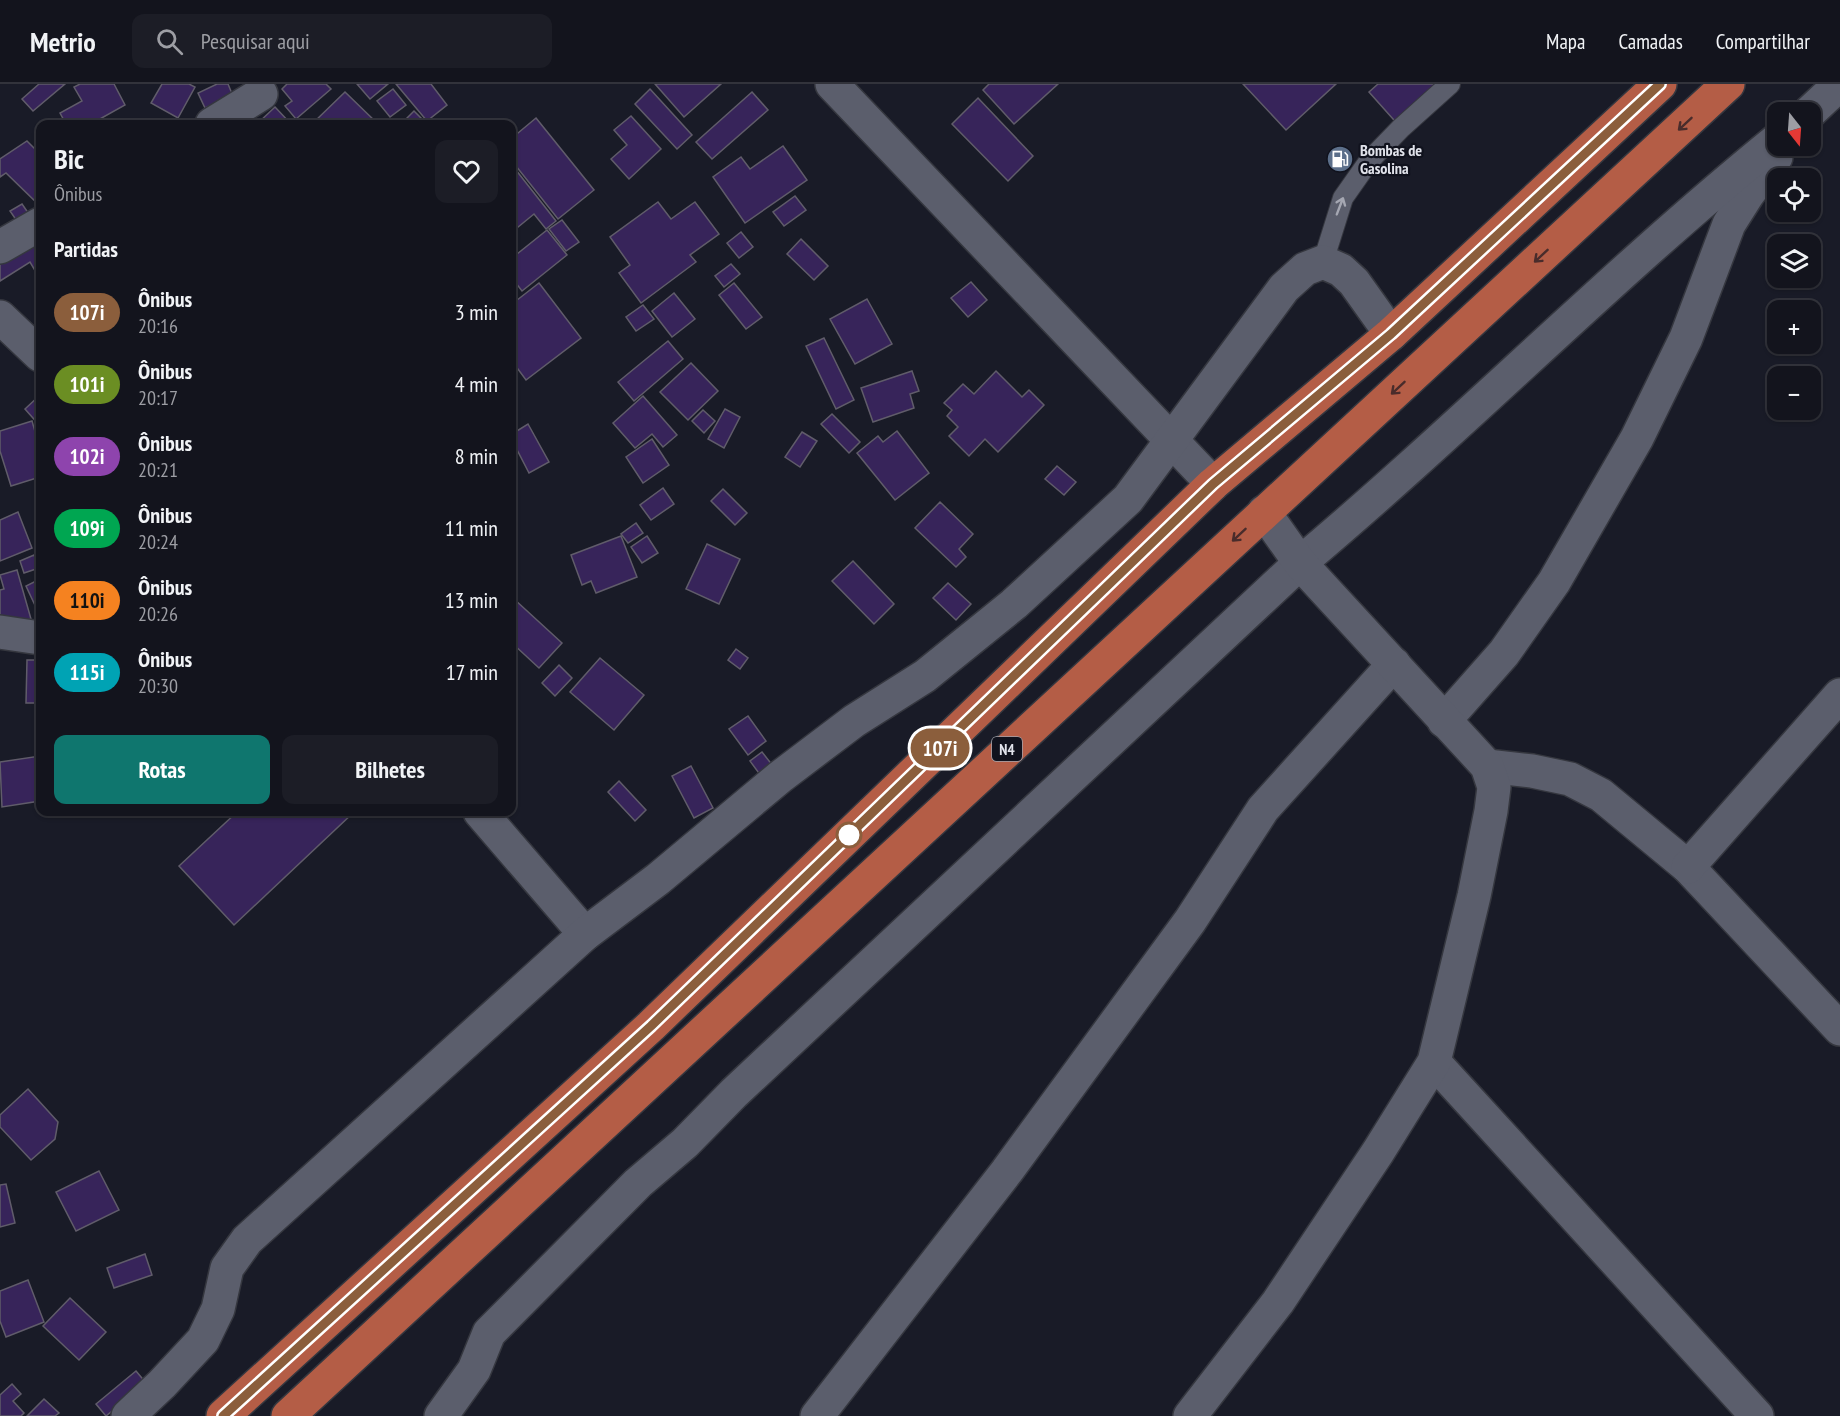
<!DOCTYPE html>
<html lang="pt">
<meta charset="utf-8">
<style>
body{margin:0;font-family:"PT Sans Narrow",sans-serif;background:#1c1d26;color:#f1f3f6;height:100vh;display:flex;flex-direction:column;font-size:22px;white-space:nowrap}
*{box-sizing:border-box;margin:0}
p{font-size:20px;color:#9d9ea4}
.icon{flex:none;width:33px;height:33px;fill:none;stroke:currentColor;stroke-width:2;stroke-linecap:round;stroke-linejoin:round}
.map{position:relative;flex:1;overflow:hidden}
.panel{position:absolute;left:36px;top:36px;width:480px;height:696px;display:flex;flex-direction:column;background:#13141d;border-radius:12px;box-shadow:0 2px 4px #0004,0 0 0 2px #32333b}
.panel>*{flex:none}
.badge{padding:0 12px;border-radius:20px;font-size:21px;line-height:39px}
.needle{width:39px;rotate:163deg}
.buttons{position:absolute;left:1767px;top:18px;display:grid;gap:12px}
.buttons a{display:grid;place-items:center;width:54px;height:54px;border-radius:12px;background:#13141d;box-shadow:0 2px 4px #0004,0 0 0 2px #32333b;font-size:30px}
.map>.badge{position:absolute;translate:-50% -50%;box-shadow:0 0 0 3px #fff}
h2{padding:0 18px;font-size:22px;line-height:54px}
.round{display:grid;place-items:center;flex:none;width:63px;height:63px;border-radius:12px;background:#1c1d26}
.headline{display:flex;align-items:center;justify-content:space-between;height:102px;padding:0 18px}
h1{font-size:28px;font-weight:700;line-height:45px}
.button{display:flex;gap:12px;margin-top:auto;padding:12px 18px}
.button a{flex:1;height:69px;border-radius:12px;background:#0f766e;color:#fff;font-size:24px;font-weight:700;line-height:69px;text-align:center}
.button a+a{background:#1c1d26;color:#f1f3f6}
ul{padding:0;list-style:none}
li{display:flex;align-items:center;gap:18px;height:72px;padding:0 18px}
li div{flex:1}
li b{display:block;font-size:22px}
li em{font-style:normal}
li .badge{min-width:66px;font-weight:700;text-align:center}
header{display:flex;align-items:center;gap:36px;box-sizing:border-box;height:84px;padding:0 30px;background:#13141d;border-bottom:2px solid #32333b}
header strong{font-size:28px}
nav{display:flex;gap:33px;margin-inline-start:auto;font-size:21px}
.search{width:420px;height:54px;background:#1c1d26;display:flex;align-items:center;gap:15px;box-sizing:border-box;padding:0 21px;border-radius:12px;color:#9d9ea4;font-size:22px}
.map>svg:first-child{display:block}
.building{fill:#37245a;stroke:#605c6a;stroke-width:1.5}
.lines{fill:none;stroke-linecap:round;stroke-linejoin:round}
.service-casing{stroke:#35373f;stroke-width:22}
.minor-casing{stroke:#35373f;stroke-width:36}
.trunk-casing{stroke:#35373f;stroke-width:36}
.service{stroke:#5b5e6c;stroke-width:20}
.minor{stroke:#5b5e6c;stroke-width:33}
.trunk{stroke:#b45d46;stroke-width:33}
.oneway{stroke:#492c2b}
.oneway2{stroke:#a5a7b2}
.line-casing{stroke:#fff;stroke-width:14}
.line{stroke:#8b5e3c;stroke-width:9}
.stop-dot{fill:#fff;stroke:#8b5e3c;stroke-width:3}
.labels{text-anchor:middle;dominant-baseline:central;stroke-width:4.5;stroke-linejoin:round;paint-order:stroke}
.shield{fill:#10121d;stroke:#a2a4ad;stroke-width:1.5}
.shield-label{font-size:15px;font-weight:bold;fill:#e1e3eb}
.poi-label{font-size:16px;font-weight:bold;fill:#e1e3eb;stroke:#10121d;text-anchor:start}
</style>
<header>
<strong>Metrio</strong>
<div class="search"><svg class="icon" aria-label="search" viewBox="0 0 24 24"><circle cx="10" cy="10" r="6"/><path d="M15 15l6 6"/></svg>Pesquisar aqui</div>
<nav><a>Mapa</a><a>Camadas</a><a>Compartilhar</a></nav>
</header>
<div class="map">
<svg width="1840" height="1332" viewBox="0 0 1840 1332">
<rect width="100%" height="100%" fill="#191b27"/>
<g class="building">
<polygon points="39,0 65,0 33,27 22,15"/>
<polygon points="80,0 114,0 125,21 91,40 66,40 60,29 82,17 74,3"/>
<polygon points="162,0 189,0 195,3 178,34 151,19"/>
<polygon points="217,0 228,0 233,12 205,24 198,9"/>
<polygon points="287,0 326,0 331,5 296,35 285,22 292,17 282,5"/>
<polygon points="357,0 388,0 370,15"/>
<polygon points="396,0 431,0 447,21 427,37"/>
<polygon points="655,0 721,0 684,33"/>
<polygon points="989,0 1058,0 1014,40 983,6"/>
<polygon points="1243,0 1336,0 1286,46"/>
<polygon points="1378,0 1450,0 1401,44 1369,8"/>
<polygon points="393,5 406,21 390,33 377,17"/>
<polygon points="650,5 692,51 677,65 635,20"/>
<polygon points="345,8 378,40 312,40"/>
<polygon points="752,8 768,26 712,75 696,58"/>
<polygon points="978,14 1033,72 1008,97 952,40"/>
<polygon points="275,23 291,40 257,40"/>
<polygon points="414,27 427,40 401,40"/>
<polygon points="631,32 661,65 629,95 611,75 627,61 614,46"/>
<polygon points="536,34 594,106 558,135 512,77 512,54"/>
<polygon points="27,57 40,70 40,115 37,119 6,89 0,93 0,75"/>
<polygon points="783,62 807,96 745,139 713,93 741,73 750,85"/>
<polygon points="512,81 556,137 546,145 534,130 512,148"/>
<polygon points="795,112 806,126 784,142 773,128"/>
<polygon points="658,118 671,135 695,118 719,150 690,171 696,178 641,219 619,189 630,181 610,153"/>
<polygon points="22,120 31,133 19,140 10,127"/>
<polygon points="562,136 579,158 566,167 549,145"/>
<polygon points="547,146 567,171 522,207 512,194 512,189 515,187 512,183 512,165 517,170"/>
<polygon points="741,148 753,163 739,174 727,159"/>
<polygon points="40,153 40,195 30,178 0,197 0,179"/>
<polygon points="801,155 828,182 814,196 787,170"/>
<polygon points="731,180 740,190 724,203 715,192"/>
<polygon points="971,198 987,216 968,233 951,214"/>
<polygon points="539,199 581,254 526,296 512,277 512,220"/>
<polygon points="734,199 762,233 746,245 719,211"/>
<polygon points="674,209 695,235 672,253 652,227"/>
<polygon points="867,215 892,260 855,280 830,235"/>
<polygon points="643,221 654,235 636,247 626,233"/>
<polygon points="824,254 854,316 836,325 806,262"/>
<polygon points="668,257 683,275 634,317 618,298"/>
<polygon points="691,279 718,307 688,336 660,308"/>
<polygon points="912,287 919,307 910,310 914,324 873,338 861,304"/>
<polygon points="996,287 1022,313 1029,306 1044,321 998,368 985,355 969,372 949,352 958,343 947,332 952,326 944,319 963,300 974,310"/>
<polygon points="40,311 40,342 25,325"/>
<polygon points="643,312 677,351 663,363 652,350 635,364 613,339"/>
<polygon points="725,325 740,333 724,364 708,355"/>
<polygon points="703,326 715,337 704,349 692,337"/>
<polygon points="832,330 860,358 849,369 821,340"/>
<polygon points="32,337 40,365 40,393 11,402 0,367 0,347"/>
<polygon points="528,340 549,378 529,389 512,356 512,350"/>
<polygon points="897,347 929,389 895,416 857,369 878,352 883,358"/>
<polygon points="802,348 817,357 800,383 785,373"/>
<polygon points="652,355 669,381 643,399 626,373"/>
<polygon points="1057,382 1076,398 1064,411 1045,395"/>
<polygon points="663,404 674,420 651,436 640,421"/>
<polygon points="723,405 747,429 735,441 711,417"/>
<polygon points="940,418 973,450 959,465 966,473 956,483 915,444"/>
<polygon points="18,428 32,464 0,477 0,436"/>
<polygon points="636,439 643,449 628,459 621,450"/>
<polygon points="621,452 637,493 596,509 591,497 582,501 571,471"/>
<polygon points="647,452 658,469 642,479 631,463"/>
<polygon points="707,460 740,475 719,520 686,505"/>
<polygon points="34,471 39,484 24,489 20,477"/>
<polygon points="853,477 894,520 874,540 832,497"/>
<polygon points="17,486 31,535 0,544 0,506 4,505 0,491"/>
<polygon points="40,495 40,532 26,502"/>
<polygon points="948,499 971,520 956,536 933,514"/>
<polygon points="514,515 562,559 539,584 512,559 512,517"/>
<polygon points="736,565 748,574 740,585 728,576"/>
<polygon points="600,574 644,611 614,646 570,608"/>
<polygon points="27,576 40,576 40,619 26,619"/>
<polygon points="559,581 572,594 555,612 542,599"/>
<polygon points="748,632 766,657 748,671 729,645"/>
<polygon points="762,668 773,682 761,692 750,677"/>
<polygon points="40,672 40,717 2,723 0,678"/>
<polygon points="691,682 713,724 694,734 672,692"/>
<polygon points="619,697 646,726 635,737 608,708"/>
<polygon points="237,728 354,728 234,841 179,782"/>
<polygon points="28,1005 58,1038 55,1055 31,1076 0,1043 0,1031"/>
<polygon points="99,1087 119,1126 76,1147 56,1108"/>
<polygon points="6,1100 15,1139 0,1143 0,1101"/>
<polygon points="145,1170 152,1191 114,1204 107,1184"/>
<polygon points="28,1196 44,1238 6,1253 0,1237 0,1207"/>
<polygon points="70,1214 106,1248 79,1276 43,1242"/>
<polygon points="136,1287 146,1299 106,1332 96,1320"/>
<polygon points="12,1300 21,1310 13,1317 24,1329 21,1332 0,1332 0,1311"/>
<polygon points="44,1315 59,1329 55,1332 27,1332"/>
</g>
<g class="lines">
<defs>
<polyline id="service" points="1323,178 1343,114 1369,77 1401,44 1450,0"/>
<g id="minor">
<polyline points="832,0 1213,400"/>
<polyline points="1810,28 1840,0"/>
<polyline points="212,40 261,10"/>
<polyline points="0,163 40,140"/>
<polyline points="0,233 40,271"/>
<polyline points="0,548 40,554"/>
<polyline points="1444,637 1504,569 1554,498 1637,354 1686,254 1729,140 1748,110 1776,73"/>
<polyline points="1487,682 1532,687 1570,695 1601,711 1688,783 1840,945"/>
<polyline points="480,728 585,850"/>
<polyline points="1688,783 1840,611"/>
<polyline points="1434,978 1757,1332"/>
<polyline points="128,1332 162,1300 203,1256 218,1225 227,1184 247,1156 585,850 658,795 780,693 854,637 925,592 1014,520 1128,415 1284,204 1305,185 1323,178 1341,186 1354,198 1391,250"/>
<path d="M 441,1332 L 474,1286 L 489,1249 L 638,1099 L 685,1059 L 734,1009 L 1300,479 C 1463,342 1613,189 1778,55"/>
<polyline points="817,1332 1007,1087 1190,837 1263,725 1394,580"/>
<polyline points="1190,1332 1278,1218 1378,1068 1434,978 1474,812 1491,727 1494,703 1487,682 1300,479 1264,428"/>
</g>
<g id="trunk">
<polyline points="223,1332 651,942 1213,400 1391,250 1660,0"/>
<polyline points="288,1332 1728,0"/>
</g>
</defs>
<use href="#service" class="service-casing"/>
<use href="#minor" class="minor-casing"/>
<use href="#trunk" class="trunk-casing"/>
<use href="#service" class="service"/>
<use href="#minor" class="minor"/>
<use href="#trunk" class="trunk"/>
</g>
<defs><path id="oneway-shaft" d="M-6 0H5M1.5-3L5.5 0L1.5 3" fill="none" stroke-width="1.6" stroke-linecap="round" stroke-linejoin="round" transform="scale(1.5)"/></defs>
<g class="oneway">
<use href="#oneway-shaft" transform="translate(1685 40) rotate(137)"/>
<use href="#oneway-shaft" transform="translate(1541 172) rotate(137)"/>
<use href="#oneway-shaft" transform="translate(1398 304) rotate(137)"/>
<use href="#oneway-shaft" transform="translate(1239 451) rotate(137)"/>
</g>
<use class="oneway2" href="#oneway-shaft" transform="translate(1340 122) rotate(-69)"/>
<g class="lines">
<defs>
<polyline id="line" points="223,1332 651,942 1213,400 1391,250 1660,0"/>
</defs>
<use href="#line" class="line-casing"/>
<use href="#line" class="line"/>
</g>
<defs>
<symbol id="fuel-disc" viewBox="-11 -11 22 22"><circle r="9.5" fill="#5c6f8a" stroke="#10121d"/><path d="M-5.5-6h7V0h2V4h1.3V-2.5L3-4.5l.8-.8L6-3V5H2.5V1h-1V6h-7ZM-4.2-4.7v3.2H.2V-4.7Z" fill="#fff"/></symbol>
</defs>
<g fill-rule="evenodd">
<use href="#fuel-disc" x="1325" y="60" width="30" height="30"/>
</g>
<circle class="stop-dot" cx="849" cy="751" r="12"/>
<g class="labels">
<rect class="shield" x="992" y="653" width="30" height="24" rx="4.5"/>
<g class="shield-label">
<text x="1007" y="665">N4</text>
</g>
<g class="poi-label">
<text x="1360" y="66">Bombas de<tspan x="1360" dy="18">Gasolina</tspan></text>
</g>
</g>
</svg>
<div class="buttons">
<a><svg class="needle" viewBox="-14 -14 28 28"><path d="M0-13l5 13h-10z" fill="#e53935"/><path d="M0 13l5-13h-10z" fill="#9d9ea4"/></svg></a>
<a><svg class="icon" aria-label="locate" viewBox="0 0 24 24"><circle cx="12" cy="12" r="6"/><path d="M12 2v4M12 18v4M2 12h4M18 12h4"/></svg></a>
<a><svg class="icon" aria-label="layers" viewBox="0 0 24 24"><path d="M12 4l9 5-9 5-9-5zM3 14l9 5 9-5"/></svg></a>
<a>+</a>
<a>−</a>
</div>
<b class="badge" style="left:940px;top:664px;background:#8b5e3c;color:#fff">107i</b>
<section class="panel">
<div class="headline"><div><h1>Bic</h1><p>Ônibus</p></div><a class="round"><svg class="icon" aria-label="heart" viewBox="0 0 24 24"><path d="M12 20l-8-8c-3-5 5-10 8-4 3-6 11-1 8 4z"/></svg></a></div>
<h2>Partidas</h2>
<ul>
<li><span class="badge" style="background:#8b5e3c;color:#fff">107i</span><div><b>Ônibus</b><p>20:16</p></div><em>3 min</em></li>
<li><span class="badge" style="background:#6b8e23;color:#fff">101i</span><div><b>Ônibus</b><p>20:17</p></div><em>4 min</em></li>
<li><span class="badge" style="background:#8e44ad;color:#fff">102i</span><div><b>Ônibus</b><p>20:21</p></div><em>8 min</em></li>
<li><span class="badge" style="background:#00a651;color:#fff">109i</span><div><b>Ônibus</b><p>20:24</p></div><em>11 min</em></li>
<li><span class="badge" style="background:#f58220;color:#111">110i</span><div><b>Ônibus</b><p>20:26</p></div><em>13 min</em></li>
<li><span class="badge" style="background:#00a3b4;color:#fff">115i</span><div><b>Ônibus</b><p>20:30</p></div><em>17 min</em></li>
</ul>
<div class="button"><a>Rotas</a><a>Bilhetes</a></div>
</section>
</div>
